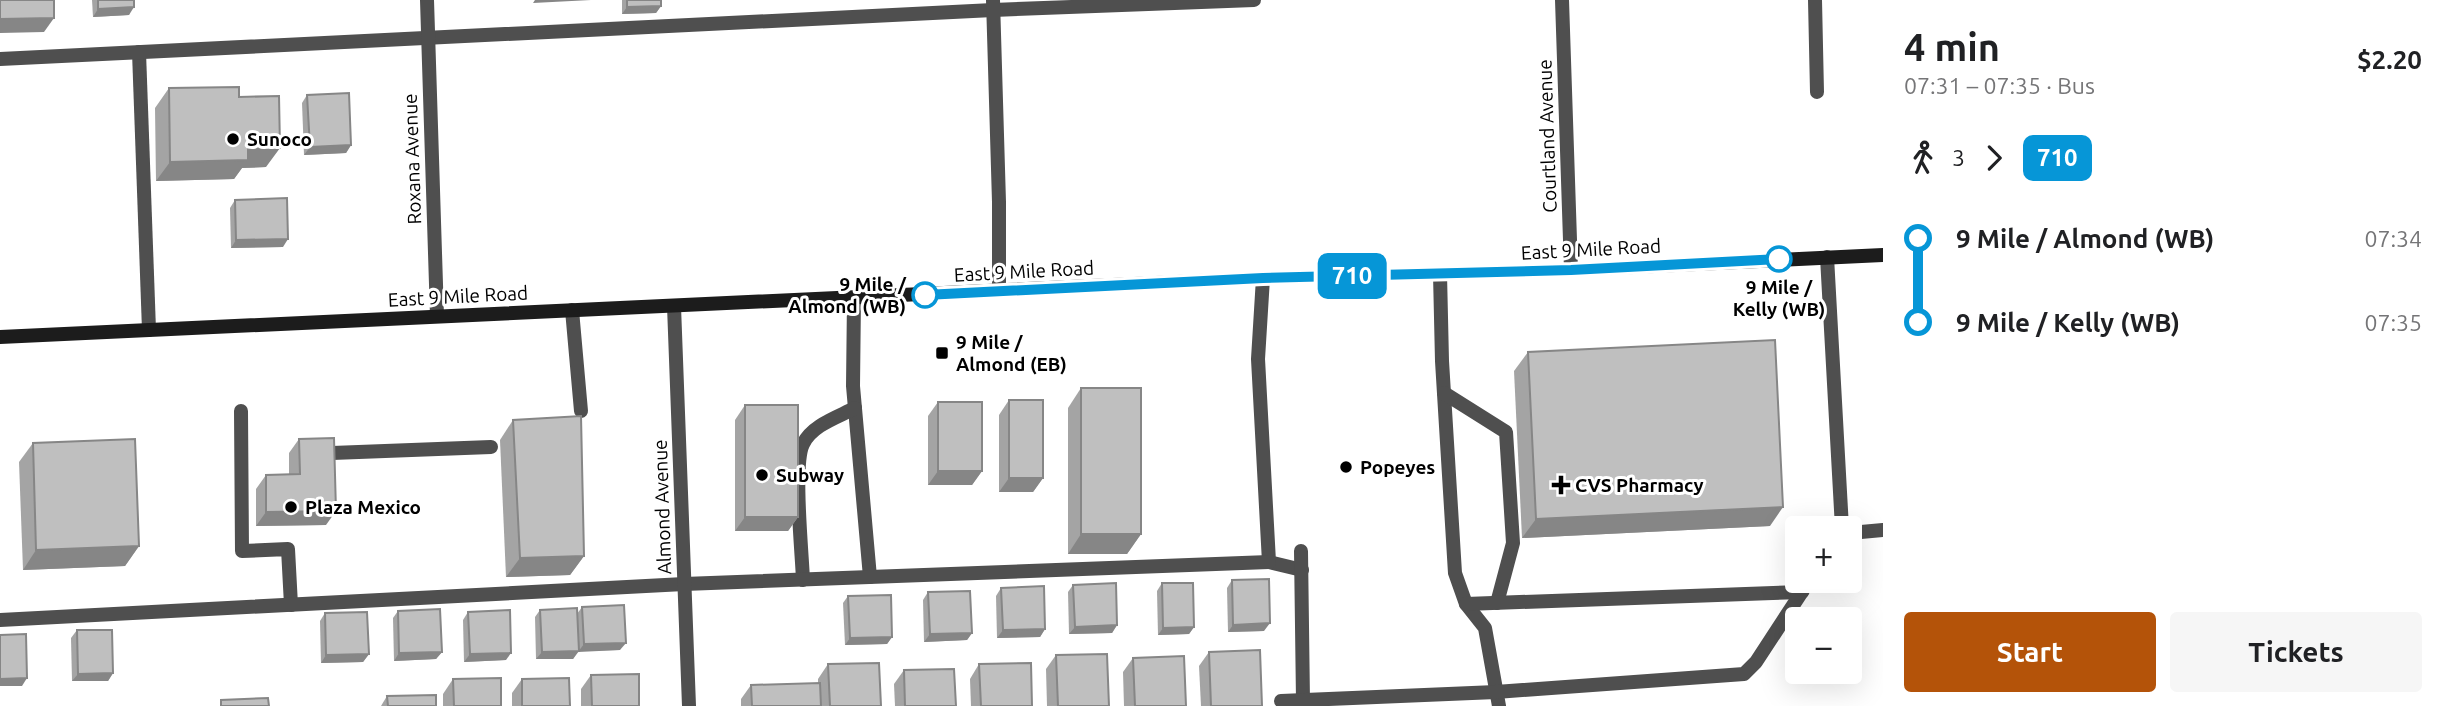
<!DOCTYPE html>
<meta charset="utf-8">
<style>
body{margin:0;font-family:Ubuntu,sans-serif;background:#f6f6f6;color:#202124;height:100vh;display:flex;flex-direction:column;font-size:26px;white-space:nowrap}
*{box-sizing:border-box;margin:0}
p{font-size:23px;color:#757577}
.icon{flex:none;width:38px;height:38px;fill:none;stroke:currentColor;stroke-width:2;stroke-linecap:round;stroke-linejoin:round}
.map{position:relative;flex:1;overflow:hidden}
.sheet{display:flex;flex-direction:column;background:#fff;width:560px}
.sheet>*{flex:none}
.badge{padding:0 14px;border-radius:10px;font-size:24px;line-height:46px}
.tools{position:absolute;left:1785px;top:516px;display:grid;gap:14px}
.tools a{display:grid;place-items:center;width:77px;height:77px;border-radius:7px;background:#fff;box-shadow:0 7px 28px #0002;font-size:35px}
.map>.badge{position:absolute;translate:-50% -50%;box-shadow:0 0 0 4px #fff}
.legs{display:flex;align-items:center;gap:10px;height:77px;padding:0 21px;font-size:23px}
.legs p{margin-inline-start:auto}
.head{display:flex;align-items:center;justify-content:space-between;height:119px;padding:0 21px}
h1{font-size:38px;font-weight:600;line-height:52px}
.button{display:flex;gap:14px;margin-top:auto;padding:14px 21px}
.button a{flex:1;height:80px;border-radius:7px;background:#b45309;color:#fff;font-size:28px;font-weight:600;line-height:80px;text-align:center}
.button a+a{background:#f6f6f6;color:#202124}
ul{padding:0 21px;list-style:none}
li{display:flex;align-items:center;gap:24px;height:84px;font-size:26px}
li i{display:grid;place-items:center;width:10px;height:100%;margin:0 9px;background:currentColor}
li i::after{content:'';width:18px;height:18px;margin:-9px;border:5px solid;border-radius:50%;background:#fff}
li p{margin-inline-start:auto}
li:first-child i{background:linear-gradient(#0000 50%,currentColor 0)}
li:last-child i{background:linear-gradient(currentColor 50%,#0000 0)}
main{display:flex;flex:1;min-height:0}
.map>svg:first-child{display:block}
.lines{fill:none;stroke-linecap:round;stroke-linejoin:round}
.lane{stroke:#4f4f4f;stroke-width:14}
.street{stroke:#4f4f4f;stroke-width:14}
.secondary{stroke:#1c1c1c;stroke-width:14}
.wall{fill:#a4a4a4}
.shaded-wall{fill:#868686}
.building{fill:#bfbfbf;stroke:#868686;stroke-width:2}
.line-1-casing{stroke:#fff;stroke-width:16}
.line-1{stroke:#0696d7;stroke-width:10}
.poi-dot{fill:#000;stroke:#fff;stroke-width:2.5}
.stop-1-dot{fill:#fff;stroke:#0696d7;stroke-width:3.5}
.labels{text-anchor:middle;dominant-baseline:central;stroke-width:6;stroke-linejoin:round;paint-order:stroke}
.street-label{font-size:19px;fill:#000;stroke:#fff}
.poi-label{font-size:19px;font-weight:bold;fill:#000;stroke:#fff;text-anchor:start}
.stop-label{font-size:19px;font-weight:bold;fill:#000;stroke:#fff;text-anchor:end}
</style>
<main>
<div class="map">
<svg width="1883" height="706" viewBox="0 0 1883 706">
<rect width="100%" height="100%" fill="#fff"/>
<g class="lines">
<g class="lane">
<polyline points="1815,0 1817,92"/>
<polyline points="139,52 149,330"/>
<polyline points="0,59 993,10 1254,0"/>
<polyline points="1827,257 1842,528"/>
<polyline points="1440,274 1442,361 1455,573 1466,604 1485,628 1499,706"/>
<polyline points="1263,278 1258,359 1269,562 1302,570"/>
<polyline points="854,298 853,386 870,577"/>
<polyline points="572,310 581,411"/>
<polyline points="1444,393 1506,432 1513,543 1497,603"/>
<polyline points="241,411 242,551 288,549 291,605"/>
<polyline points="332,453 491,447"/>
<polyline points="1850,533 1883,530"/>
<polyline points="1301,551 1303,701"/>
<path d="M 803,580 C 802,553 793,464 803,444 C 812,425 838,417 855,408"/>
<polyline points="1466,604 1802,592"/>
<polyline points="0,620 684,584 1269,562"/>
<polyline points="1281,701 1496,692 1744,674 1756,662 1809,581"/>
</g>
<g class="street">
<polyline points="427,0 437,316"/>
<polyline points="993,0 999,202 999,292"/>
<polyline points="1562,0 1571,270"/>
<polyline points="674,306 689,706"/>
</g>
<polyline class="secondary" points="0,337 1263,278 1571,270 1883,255"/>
</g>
<g class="wall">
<polygon points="92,0 134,0 129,15 93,17"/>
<polygon points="622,0 661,0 661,6 656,13 622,14"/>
<polygon points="169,88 239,97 266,167 242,168 234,179 156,181 155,108"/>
<polygon points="307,95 351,145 346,153 304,155 302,103"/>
<polygon points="235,200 283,247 231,248 230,208"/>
<polygon points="1528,352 1770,526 1522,538 1514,371"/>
<polygon points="1081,388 1141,534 1127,554 1068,554 1068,408"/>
<polygon points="1009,400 1043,478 1033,492 999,492 999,415"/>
<polygon points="938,402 982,471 972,485 928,485 928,416"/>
<polygon points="745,405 798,517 788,531 735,531 735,420"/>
<polygon points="513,420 584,556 570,575 506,577 500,440"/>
<polygon points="299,439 326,525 256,526 256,489 266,475 289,475 289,453"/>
<polygon points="33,443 139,546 125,566 23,570 19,462"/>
<polygon points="1232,580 1264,631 1228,632 1227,588"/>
<polygon points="1162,583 1194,627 1189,634 1158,635 1157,591"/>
<polygon points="1073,585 1117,625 1112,633 1069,634 1068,592"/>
<polygon points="1001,588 1045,629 1040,637 997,638 996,596"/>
<polygon points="928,592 972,633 967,640 924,642 923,600"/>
<polygon points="848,596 892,637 887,644 845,645 843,603"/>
<polygon points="582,607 620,650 578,651 573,659 536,659 535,617 540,610 577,614"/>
<polygon points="398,611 442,652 436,659 394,661 393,618"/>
<polygon points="468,612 506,660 464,662 463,620"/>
<polygon points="325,613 369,654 363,662 321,663 320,621"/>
<polygon points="77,630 113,673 108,681 72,681 71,638"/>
<polygon points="1209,652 1262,706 1201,706 1199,666"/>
<polygon points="1056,655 1109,706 1047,706 1046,669"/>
<polygon points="1133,658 1186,706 1124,706 1123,672"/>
<polygon points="828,664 881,706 741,706 741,699 751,685 818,683 818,679"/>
<polygon points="979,664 1032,706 971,706 970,679"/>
<polygon points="904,670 956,706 895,706 894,684"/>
<polygon points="591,675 639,706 581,706 581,689"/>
<polygon points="453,679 501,706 443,706 443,694"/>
<polygon points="522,679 570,706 512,706 512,693"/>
<polygon points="387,696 436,706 381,706"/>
</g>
<g class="shaded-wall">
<polygon points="535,0 591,0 533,3"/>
<polygon points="661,6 656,13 622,14 627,7"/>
<polygon points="134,7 129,15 93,17 98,9"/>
<polygon points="54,18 44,32 0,33 0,19"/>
<polygon points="351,145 346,153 304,155 310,147"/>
<polygon points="280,148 266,167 242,168 234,179 156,181 170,162 248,149"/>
<polygon points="288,239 283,247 231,248 236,240"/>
<polygon points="938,471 982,471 972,485 928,485"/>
<polygon points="1009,478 1043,478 1033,492 999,492"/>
<polygon points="1783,507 1770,526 1522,538 1536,519"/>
<polygon points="336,511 326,525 256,526 266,512"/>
<polygon points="745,517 798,517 788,531 735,531"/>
<polygon points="1081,534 1141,534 1127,554 1068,554"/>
<polygon points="139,546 125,566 23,570 36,550"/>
<polygon points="584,556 570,575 506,577 520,558"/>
<polygon points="1270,623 1264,631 1228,632 1233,625"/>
<polygon points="1117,625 1112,633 1069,634 1075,627"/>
<polygon points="1194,627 1189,634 1158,635 1163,628"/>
<polygon points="1045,629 1040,637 997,638 1003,630"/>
<polygon points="972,633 967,640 924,642 930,634"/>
<polygon points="892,637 887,644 845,645 850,638"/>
<polygon points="626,643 620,650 578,652 584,644"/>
<polygon points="579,651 573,659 536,659 542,652"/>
<polygon points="442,652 436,659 394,661 399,653"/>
<polygon points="511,653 506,660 464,662 470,654"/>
<polygon points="369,654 363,662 321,663 326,655"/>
<polygon points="113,673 108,681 72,681 78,674"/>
<polygon points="27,678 22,686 0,686 0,679"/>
</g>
<g class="building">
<polygon points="0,0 54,0 54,18 0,19"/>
<polygon points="98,0 134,0 134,7 98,9"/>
<polygon points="627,0 661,0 661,6 627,7"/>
<polygon points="239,87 239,97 279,96 280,148 248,149 248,160 170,162 169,88"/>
<polygon points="349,93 351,145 310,147 307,95"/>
<polygon points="287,198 288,239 236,240 235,200"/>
<polygon points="1775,340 1783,507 1536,519 1528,352"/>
<rect x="1081" y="388" width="60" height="146"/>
<rect x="1009" y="400" width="34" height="78"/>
<rect x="938" y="402" width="44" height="69"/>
<rect x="745" y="405" width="53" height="112"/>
<polygon points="581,416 584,556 520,558 513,420"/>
<polygon points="334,438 336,511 266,512 266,475 300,474 299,439"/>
<polygon points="135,439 139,546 36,550 33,443"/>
<polygon points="1269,579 1270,623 1233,625 1232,580"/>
<polygon points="1116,583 1117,625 1075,627 1073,585"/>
<polygon points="1162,583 1193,583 1194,627 1163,628"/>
<polygon points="1044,586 1045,629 1003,630 1001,588"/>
<polygon points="970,591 972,633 930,634 928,592"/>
<polygon points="891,595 892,637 850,638 848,596"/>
<polygon points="624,605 626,643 584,644 582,607"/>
<polygon points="577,608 579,651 542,652 540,610"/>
<polygon points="440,609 442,652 399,653 398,611"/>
<polygon points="510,610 511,653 470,654 468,612"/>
<polygon points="367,612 369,654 326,655 325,613"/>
<polygon points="77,630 112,630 113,673 78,674"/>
<polygon points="26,634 27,678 0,679 0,635"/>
<polygon points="1260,650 1262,706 1211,706 1209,652"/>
<polygon points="1107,654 1109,706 1058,706 1056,655"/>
<polygon points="1184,656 1186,706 1135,706 1133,658"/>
<polygon points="879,663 881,706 830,706 828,664"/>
<polygon points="1031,663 1032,706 981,706 979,664"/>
<polygon points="954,669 956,706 905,706 904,670"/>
<polygon points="639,674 639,706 592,706 591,675"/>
<polygon points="501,678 501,706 454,706 453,679"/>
<polygon points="569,678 570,706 522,706 522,679"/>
<polygon points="820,683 821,706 752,706 751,685"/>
<polygon points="436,695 436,706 388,706 387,696"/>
<polygon points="268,698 269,706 221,706 221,700"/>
</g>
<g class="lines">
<defs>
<polyline id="line-1" points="925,295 1263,278 1571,270 1779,259"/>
</defs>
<use href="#line-1" class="line-1-casing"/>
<use href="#line-1" class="line-1"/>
</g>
<g class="poi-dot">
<circle cx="233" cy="139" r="7"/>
<rect x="935" y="346" width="14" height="14" rx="3.5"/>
<circle cx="1346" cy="467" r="7"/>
<circle cx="762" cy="475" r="7"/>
<path d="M1557.5 474.5h7v7h7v7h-7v7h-7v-7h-7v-7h7z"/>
<circle cx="291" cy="507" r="7"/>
</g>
<g class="stop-1-dot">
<circle cx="1779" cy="259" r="12"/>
<circle cx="925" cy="295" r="12"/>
</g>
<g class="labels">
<g class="street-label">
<text transform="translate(1547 136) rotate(-92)">Courtland Avenue</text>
<text transform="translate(412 159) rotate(-92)">Roxana Avenue</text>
<text transform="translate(1591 249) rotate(-3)">East 9 Mile Road</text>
<text transform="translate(1024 271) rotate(-3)">East 9 Mile Road</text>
<text transform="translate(458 296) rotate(-3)">East 9 Mile Road</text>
<text transform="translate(662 507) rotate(-92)">Almond Avenue</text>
</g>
<g class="poi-label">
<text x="247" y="139">Sunoco</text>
<text x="956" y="342">9 Mile /<tspan x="956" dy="22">Almond (EB)</tspan></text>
<text x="1360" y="467">Popeyes</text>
<text x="776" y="475">Subway</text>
<text x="1575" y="485">CVS Pharmacy</text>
<text x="305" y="507">Plaza Mexico</text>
</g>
<g class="stop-label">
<text x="906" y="284">9 Mile /<tspan x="906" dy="22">Almond (WB)</tspan></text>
<text x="1779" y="287" text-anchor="middle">9 Mile /<tspan x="1779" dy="22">Kelly (WB)</tspan></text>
</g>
</g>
</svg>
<div class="tools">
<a>+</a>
<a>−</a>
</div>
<b class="badge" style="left:1352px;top:276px;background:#0696d7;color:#fff">710</b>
</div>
<section class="sheet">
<div class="head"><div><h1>4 min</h1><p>07:31 – 07:35 · Bus</p></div><b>$2.20</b></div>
<div class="legs"><svg class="icon" aria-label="walk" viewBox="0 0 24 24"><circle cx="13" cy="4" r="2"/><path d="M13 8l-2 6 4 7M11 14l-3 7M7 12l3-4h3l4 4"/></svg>3<svg class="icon" aria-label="forward" viewBox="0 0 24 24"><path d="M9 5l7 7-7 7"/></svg><b class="badge" style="background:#0696d7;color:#fff">710</b></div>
<ul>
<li><i style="color:#0696d7"></i><b>9 Mile / Almond (WB)</b><p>07:34</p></li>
<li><i style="color:#0696d7"></i><b>9 Mile / Kelly (WB)</b><p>07:35</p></li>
</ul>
<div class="button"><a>Start</a><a>Tickets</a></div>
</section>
</main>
